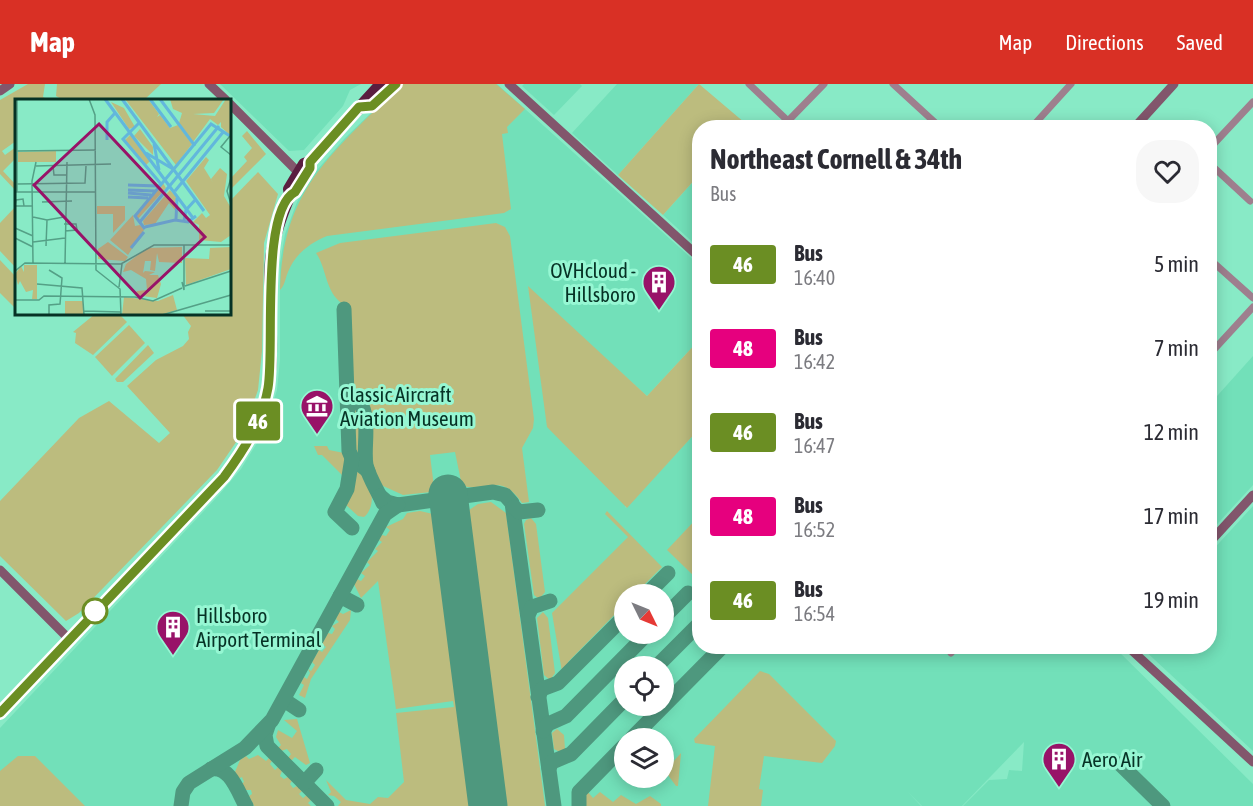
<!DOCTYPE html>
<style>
body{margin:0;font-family:"Asap Condensed",sans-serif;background:#f7f7f7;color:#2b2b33;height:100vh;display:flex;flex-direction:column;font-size:22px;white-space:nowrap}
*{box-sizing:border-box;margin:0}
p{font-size:20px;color:#7c7c81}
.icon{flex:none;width:33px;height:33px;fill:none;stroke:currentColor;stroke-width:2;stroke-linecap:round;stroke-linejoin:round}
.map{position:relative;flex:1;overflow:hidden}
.side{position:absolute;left:692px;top:36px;width:525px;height:534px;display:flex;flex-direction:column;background:#fff;border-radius:24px;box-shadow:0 3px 15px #0003}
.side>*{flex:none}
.badge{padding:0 12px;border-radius:4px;font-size:21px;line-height:39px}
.needle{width:39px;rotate:133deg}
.tools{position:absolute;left:614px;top:500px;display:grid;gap:12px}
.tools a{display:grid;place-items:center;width:60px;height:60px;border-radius:50%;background:#fff;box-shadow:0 3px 15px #0003;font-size:30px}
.map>.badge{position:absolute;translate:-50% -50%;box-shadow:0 0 0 3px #fff}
.round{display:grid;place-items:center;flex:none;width:63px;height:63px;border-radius:24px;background:#f7f7f7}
.overview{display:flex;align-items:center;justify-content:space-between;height:102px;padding:0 18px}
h1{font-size:28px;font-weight:700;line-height:45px}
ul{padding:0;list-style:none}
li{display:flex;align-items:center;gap:18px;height:84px;padding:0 18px}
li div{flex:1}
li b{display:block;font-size:22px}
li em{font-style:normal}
li .badge{min-width:66px;font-weight:700;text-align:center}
header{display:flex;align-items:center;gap:36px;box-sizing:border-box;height:84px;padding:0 30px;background:#d93025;color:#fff}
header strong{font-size:28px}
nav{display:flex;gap:33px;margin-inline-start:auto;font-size:21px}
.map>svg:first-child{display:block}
.built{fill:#72e0b9;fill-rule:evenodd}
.green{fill:#bcbc7e}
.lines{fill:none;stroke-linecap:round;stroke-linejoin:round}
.taxiway{stroke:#4e987e;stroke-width:15}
.runway{stroke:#4e987e;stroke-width:39}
.street{stroke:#9e7f8e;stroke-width:7}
.secondary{stroke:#82566c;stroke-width:9}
.highway{stroke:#5a1e40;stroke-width:12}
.line-casing{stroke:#fff;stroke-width:14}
.line{stroke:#6b8e23;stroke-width:9}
.stop-dot{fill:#fff;stroke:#6b8e23;stroke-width:3}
.labels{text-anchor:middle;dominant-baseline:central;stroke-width:6;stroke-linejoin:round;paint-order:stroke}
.poi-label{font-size:21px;fill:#063225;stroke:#96f7d3;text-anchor:start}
.inset-river{fill:none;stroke:#62b7dc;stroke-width:3}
.inset-road{fill:none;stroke:#54a086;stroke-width:1.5}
.view{fill:#981268;fill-opacity:0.15;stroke:#981268;stroke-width:3}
.inset-edge{fill:none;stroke:#063225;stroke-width:3}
</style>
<header>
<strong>Map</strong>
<nav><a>Map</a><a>Directions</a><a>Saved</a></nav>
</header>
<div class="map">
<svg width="1253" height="722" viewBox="0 0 1253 722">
<rect width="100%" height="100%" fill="#88eac6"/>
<g class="built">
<polygon points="220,0 361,0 350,6 343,22 304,66 289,67"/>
<path d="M 401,0 L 497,0 L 699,181 L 699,256 L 647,312 L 528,204 L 626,424 L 699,345 L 699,432 L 668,466 L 699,497 L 699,562 L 1114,563 L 1253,700 L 1253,722 L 963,722 L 989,696 L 1007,695 L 1009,686 L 1022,687 L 1024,658 L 962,722 L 922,722 L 908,708 L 921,722 L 0,722 L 0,644 L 218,412 L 241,385 L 263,349 L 277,306 L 280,276 L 280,179 L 285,150 L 297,118 L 317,86 L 345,54 ZM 624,510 L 663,510 L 663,549 L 624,549 ZM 624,582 L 663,582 L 663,621 L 624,621 ZM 624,654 L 663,654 L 663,693 L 624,693 Z"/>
<polygon points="524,0 580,0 582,2 554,31 522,2"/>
<polygon points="617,0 699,0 618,91 572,49"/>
<polygon points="699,91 699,164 663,131"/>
<polygon points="1253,272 1253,401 1209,449 1209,321"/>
<polygon points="1253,422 1253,667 1141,563 1209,562 1209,470"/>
</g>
<g class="green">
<polygon points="28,0 45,0 43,13 49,16 16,16 16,57 2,67 5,71 16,63 16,77 14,76 3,87 16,101 16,107 0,90 0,16"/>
<polygon points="57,0 161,0 144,16 63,16 56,12"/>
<path d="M 401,0 L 496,0 L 525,25 L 507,43 L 508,49 L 502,50 L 511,125 L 504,129 L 327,152 C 310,159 295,170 288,188 C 285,195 285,201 280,206 C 282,103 335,68 401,0 Z"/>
<polygon points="699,0 745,39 741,43 699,44 699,91 663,131 618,91"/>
<polygon points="247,47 266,70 230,106 230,95 247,77 244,73 252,64 242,52"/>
<polygon points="258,88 278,110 264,159 262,267 258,306 243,348 217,386 79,529 66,537 0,472 0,417 79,334 109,317 159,359 170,349 127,302 156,276 183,262 189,255 188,248 191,242 182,230 230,230 230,117"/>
<polygon points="16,122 16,184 0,167 0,139"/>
<path d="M 496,139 L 505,143 L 510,152 L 534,335 L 533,344 L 522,364 L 529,418 L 522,419 C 500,388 490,408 462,402 L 455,368 L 430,371 L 434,403 L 431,408 L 403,411 L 381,401 L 374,391 L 369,378 L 368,326 L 353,302 L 351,232 C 348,224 345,223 339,217 C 325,204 326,183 316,169 L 340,159 Z"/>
<polygon points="0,176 16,193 16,225 0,209"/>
<polygon points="528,202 647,312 699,256 699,345 627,424 547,343"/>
<polygon points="95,230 119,230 127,238 93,271 75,259 76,249 73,248"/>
<polygon points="129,241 145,259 112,292 95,273"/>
<polygon points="148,261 154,269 123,298 117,298 115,295"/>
<polygon points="353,316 361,328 362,374 354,365"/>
<polygon points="314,362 327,362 329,366 344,369 347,375 345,394 322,371 318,371"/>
<path d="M 356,383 C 372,391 378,422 364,433 L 358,432 L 345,420 L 352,406 Z"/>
<polygon points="491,418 506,429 545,722 502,722 467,444 471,438 469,426 478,420"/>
<polygon points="420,427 433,430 435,435 433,441 440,449 475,722 338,722 341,718 334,712 328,711 331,708 326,696 346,716 370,720 378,713 388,714 404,698 396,629 454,623 453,617 396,625 378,497 361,514 354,500 357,495 361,497 365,492 361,489 370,481 367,478 378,467 375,465 382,458 379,456 382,451 386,452 390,446 386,443 403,435 407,429"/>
<polygon points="607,427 662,483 635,510 624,510 624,521 568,578 570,582 562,588 552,529 628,453 605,430"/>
<polygon points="699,432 699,497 667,466"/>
<polygon points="531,434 536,440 545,508 539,515 534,511 524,440 526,436"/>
<polygon points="351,526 350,536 311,595 305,614 299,611 304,601 301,599 304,593 307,595 310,589 308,585 311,587 315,581 312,578 319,566 322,568 326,563 322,560 328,549 332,550 335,545 332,542 339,538 336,535 339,528 343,530"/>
<polygon points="543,528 548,534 555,589 550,596 544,591 537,534"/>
<polygon points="760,587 769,590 836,657 835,662 822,679 764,672 759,705 763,706 761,722 708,722 715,662 695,659 694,655"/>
<polygon points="297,635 310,679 306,681 295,673 291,677 288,674 291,670 287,665 281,667 278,664 281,661 276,653 278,646 292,654 297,647 284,636"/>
<polygon points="557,645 564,651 565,665 560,668 554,665 552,649"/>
<polygon points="681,669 678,702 676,702 665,687"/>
<polygon points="258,671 266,677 269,674 272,677 270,680 275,686 278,683 282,687 280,692 284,695 288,693 292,697 290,700 293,704 297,702 302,707 299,710 303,714 307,711 311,716 308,719 311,722 254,722 249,712 252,710 251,706 245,706 241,700 244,698 242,693 238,695 235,688 240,676 246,672 249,675"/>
<polygon points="18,672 35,672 85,722 0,722 0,687"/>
<polygon points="587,707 593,714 600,708 613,718 621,711 636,720 650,712 661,720 661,722 585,722 583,713"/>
</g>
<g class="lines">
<g class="taxiway">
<polyline points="344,225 349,367 352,374 368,387"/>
<path d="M 347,310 C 376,319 362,359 366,381 C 369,394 378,407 383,419"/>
<polyline points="380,412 387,418 398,421 493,408 505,411 512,419 554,722"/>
<polyline points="514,423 519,428 538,426"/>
<polyline points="352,444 335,428 347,405 352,374"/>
<polyline points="647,510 668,489"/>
<polyline points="340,512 357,521"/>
<polyline points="528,531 532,523 550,517"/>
<polyline points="663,534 688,509"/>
<polyline points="657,582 699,540"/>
<polyline points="538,613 542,605 558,599 624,533"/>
<polyline points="284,616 299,626"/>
<polyline points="268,642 265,651 267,662 327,722"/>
<polyline points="543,647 548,640 566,632 648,549"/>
<polyline points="632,654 723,562"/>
<polyline points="1120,680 1163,722"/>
<polyline points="549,684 552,678 571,670 624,616"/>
<path d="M 211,685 C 230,681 238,708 246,722"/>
<polyline points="304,699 316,686"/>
<polyline points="181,722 183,708 189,699 245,664 272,636 385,430 398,421"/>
<polyline points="579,722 579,708 624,662"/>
</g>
<polyline class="runway" points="448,410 488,722"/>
<g class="street">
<polyline points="749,0 788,37 824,0"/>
<polyline points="893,0 941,44"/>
<polyline points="1031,44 1071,0"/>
<polyline points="1209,65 1253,18"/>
<polyline points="1209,79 1250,117"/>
<polyline points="1209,177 1214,179 1253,214"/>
<polyline points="1209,271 1253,223"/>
<polyline points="951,569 957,562"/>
</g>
<g class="secondary">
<polyline points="209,0 226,16"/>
<polyline points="509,0 699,173"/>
<polyline points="0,7 10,0"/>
<polyline points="230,20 298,88"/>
<polyline points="1134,44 1174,0"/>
<polyline points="1209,459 1253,411"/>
<polyline points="0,486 69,555"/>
<polyline points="1127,562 1253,678"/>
</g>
<g class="highway">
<polyline points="359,23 372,22 396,0"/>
<polyline points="310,84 310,78 317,70 381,0"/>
<path d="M 0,629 L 224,393 C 241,370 257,346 265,317 C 277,271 267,223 271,176 C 273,153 281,132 290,111 L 289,105 L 304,80 L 310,78"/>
</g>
</g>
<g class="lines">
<defs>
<path id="line" d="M 0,629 L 224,393 C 244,366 262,338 268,304 C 275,266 260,126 295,108 L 310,84 L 310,78 L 359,23 L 372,22 L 396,0"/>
</defs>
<use href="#line" class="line-casing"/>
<use href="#line" class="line"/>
</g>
<defs>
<symbol id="building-pin" viewBox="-11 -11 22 30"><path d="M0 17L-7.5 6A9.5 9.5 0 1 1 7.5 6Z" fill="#981268" stroke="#96f7d3"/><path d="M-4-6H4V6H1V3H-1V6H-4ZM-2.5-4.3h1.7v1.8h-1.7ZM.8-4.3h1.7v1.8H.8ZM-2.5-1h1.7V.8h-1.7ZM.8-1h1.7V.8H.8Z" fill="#fff"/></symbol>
<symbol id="museum-pin" viewBox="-11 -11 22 30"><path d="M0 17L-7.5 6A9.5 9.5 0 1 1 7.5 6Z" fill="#981268" stroke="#96f7d3"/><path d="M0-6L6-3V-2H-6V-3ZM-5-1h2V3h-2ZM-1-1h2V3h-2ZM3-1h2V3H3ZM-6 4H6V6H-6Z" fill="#fff"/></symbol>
</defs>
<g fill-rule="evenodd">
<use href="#building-pin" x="640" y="179" width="38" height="52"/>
<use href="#museum-pin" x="298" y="303" width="38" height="52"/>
<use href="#building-pin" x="154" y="524" width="38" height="52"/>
<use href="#building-pin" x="1040" y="656" width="38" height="52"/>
</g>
<circle class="stop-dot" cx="95" cy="527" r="12"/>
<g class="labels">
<g class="poi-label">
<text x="636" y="186" text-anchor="end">OVHcloud -<tspan x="636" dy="24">Hillsboro</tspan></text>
<text x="340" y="310">Classic Aircraft<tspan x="340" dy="24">Aviation Museum</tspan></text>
<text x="196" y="531">Hillsboro<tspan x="196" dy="24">Airport Terminal</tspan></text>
<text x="1082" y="675">Aero Air</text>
</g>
</g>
<g transform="translate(15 15)">
<rect width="216" height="216" fill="#88eac6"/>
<path d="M 110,0 L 133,0 L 144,15 L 142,18 L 145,16 L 155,29 L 163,26 L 177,45 L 161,66 ZM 155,0 L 209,0 L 199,14 L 178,15 L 200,17 L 211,0 L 216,0 L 216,37 L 206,28 L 206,23 L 203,26 L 195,20 L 178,43 L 164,24 L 167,14 L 158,10 ZM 96,3 L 109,9 L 120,28 L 114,30 ZM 125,30 L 138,48 L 138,56 L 119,37 ZM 115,36 L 135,62 L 130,67 L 110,41 ZM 41,52 L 41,63 L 3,63 L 3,53 ZM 191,58 L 194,61 L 189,69 L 199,85 L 196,80 L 205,69 L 212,75 L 209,97 L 216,109 L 216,136 L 206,143 L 184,141 L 184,126 L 178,123 L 187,114 L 191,119 L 195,116 L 171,82 ZM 148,84 L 151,89 L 122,121 L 121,117 ZM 155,91 L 161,98 L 160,111 L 154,104 L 140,125 L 129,126 L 128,122 ZM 82,107 L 110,107 L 110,121 L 98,134 L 98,115 L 82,115 ZM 118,116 L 120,127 L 125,126 L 129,131 L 113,156 L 95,141 ZM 93,143 L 113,158 L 110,162 L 83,160 L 83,150 ZM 167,148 L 167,164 L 144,163 L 142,154 L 140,172 L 135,171 L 136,162 L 130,162 L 128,174 L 130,172 L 140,173 L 134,176 L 143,176 L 146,185 L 142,199 L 120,196 L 122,192 L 132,191 L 131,180 L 116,171 L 108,173 L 111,165 L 132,149 ZM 216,148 L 216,170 L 171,186 L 170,159 L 194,160 L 195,149 ZM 9,166 L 22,166 L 22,200 L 17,200 L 18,191 L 11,193 L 5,182 L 3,186 L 0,175 L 6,167 L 9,173 ZM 158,196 L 162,211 L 145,216 L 107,216 L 109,198 L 143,202 ZM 50,202 L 68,202 L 68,216 L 50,216 Z" fill="#bcbc7e"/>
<path class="inset-river" d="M 90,0 L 178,119M 107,0 L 189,112M 135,0 L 156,28M 145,0 L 180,47M 124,24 L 108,40 L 146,85M 92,41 L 92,23 L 100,14M 139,45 L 144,71M 131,54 L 158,70M 113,86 L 144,87 L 140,87M 113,91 L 140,92M 160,92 L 209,32M 113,94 L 136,96M 113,98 L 133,99M 161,120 L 162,99M 169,122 L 171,111 L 181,100M 124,124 L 204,27M 130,128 L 160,121 L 173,123 L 181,117M 130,130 L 120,117 L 196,25 L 215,37M 116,149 L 129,133"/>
<path class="inset-road" d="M 74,0 L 80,16 L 81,171 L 105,190 L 106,216M 215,37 L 206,48 L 216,56M 2,52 L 81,51M 21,67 L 96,65M 38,67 L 39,76 L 52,76M 216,79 L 212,92 L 216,105M 2,85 L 70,84 L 71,67M 0,93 L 81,93M 2,93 L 2,0M 27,103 L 57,102M 9,107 L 8,100 L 1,101 L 0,107 L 18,107M 18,118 L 32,121 L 49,118M 49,125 L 61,125 L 62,131 L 50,132M 0,129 L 18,137M 0,139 L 18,148M 18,143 L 50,139M 31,147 L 32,121M 18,164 L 17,82 L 21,63M 50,165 L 52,63M 0,172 L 10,164 L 106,165 L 139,146 L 216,146M 167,183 L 169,191 L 169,146M 22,185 L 67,189 L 69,216M 170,187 L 216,172M 104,188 L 107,165M 0,201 L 24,201 L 29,197 L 120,198 L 138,202 L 167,189M 69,212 L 106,213M 190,212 L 216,212M 34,216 L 34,206 L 45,205 L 47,179 L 34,171M 147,216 L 216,196"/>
<path class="view" d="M 84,25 L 190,138 L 125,199 L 19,86 Z"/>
<rect width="216" height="216" class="inset-edge"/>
</g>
</svg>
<div class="tools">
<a><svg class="needle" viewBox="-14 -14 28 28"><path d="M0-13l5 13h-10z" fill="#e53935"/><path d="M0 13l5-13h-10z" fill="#7c7c81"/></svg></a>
<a><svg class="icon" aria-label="locate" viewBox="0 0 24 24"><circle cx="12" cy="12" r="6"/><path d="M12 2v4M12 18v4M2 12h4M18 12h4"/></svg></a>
<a><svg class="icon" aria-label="layers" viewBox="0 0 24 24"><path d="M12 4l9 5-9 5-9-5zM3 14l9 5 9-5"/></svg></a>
</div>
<b class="badge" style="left:258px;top:337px;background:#6b8e23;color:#fff">46</b>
<section class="side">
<div class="overview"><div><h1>Northeast Cornell &amp; 34th</h1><p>Bus</p></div><a class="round"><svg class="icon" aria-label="heart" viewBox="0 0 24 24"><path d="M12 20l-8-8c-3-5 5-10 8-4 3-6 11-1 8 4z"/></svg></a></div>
<ul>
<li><span class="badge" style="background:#6b8e23;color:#fff">46</span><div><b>Bus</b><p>16:40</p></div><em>5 min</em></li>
<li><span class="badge" style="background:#e6007e;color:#fff">48</span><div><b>Bus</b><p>16:42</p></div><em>7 min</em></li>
<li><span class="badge" style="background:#6b8e23;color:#fff">46</span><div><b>Bus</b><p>16:47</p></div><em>12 min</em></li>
<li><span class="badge" style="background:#e6007e;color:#fff">48</span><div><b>Bus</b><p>16:52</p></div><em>17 min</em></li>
<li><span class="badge" style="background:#6b8e23;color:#fff">46</span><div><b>Bus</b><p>16:54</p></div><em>19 min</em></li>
</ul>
</section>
</div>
